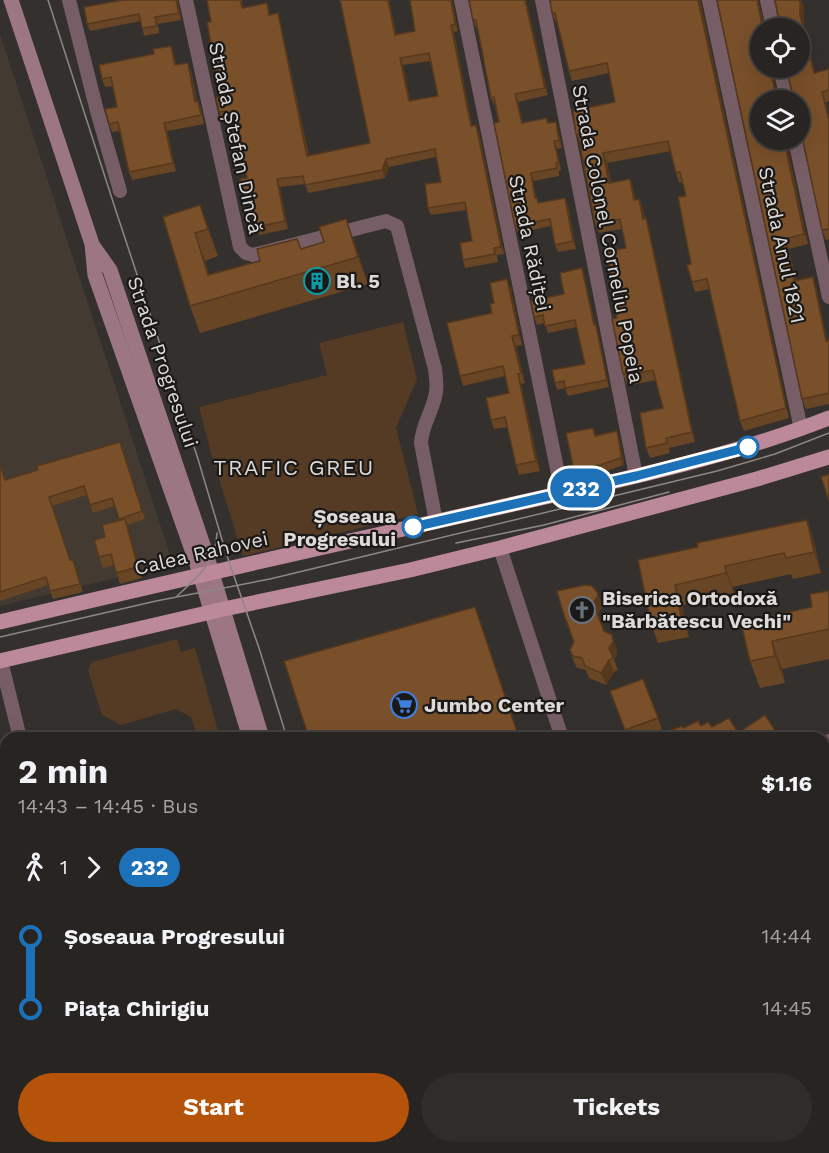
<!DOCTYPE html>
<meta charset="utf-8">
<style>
body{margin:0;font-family:"Work Sans",sans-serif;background:#2f2c2a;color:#f1f3f6;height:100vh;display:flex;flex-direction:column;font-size:22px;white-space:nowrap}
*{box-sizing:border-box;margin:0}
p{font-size:20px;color:#a4a4a5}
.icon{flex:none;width:33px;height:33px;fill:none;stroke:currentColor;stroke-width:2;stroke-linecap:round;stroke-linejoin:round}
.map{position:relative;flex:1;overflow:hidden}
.details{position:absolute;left:0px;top:732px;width:830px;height:422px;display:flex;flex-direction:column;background:#272422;border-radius:18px 18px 0 0;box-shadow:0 6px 24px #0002,0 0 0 2px #434140}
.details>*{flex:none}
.badge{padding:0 12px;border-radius:20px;font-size:21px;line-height:39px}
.controls{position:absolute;left:750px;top:18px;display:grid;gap:12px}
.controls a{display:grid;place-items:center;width:60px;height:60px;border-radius:50%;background:#272422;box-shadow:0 6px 24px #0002,0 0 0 2px #434140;font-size:30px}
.map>.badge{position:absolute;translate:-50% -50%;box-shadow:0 0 0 3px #fff}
.legs{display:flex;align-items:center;gap:9px;height:66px;padding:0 18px;font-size:20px}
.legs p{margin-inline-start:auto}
.overview{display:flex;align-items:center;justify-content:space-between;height:102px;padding:0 18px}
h1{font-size:33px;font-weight:700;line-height:45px}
.button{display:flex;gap:12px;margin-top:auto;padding:12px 18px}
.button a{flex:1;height:69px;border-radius:36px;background:#b45309;color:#fff;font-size:24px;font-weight:700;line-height:69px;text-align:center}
.button a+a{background:#2f2c2a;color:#f1f3f6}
ul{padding:0 18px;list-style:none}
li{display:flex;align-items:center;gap:21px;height:72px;font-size:22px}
li i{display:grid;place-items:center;width:9px;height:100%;margin:0 8px;background:currentColor}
li i::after{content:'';width:15px;height:15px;margin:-8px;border:4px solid;border-radius:50%;background:#272422}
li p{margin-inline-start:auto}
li:first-child i{background:linear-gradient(#0000 50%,currentColor 0)}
li:last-child i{background:linear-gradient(currentColor 50%,#0000 0)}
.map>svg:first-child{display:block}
.built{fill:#433a32}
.green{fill:#563b24}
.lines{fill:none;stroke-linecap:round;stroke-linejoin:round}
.street{stroke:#775e66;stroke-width:14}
.secondary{stroke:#9d7683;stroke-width:15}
.primary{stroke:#bb8999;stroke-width:15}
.tram{stroke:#8c8886;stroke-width:1.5}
.wall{fill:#684524;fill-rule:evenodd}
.shaded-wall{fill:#55381d}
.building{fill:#79502a;stroke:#55381d;stroke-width:1.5;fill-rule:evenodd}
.line-1-casing{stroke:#fff;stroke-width:14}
.line-1{stroke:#1d71b8;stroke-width:9}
.stop-1-dot{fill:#fff;stroke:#1d71b8;stroke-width:3}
.labels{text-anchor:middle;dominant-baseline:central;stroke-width:4.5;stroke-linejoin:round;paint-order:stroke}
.street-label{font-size:20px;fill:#dddad8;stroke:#1b1917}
.poi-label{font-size:20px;font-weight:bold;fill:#dddad8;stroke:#1b1917;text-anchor:start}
.stop-label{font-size:20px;font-weight:bold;fill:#dddad8;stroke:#1b1917;text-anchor:end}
.quarter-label{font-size:22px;letter-spacing:1.5px;fill:#dddad8;stroke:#1b1917}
</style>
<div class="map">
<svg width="829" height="1153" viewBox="0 0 829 1153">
<rect width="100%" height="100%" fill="#34302d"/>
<g class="built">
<polygon points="0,34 173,564 0,606"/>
<polygon points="829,1009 829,1153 635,1153 642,1148 824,1148 824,1013"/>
</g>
<g class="green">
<polygon points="403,322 417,379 396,428 418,514 243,556 211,453 199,407 327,375 319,343"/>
<polygon points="177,639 181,652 195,648 220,738 198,738 191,717 176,709 121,725 102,715 88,670 92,662"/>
<polygon points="151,1148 363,1148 365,1153 153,1153"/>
</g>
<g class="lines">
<g class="street">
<polyline points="69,0 97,111 120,191"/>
<path d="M 186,0 L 240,247 L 246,253 L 253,255 L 386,221 L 397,226 L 435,369 C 436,378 438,388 435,397 C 431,414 422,426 421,443 L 436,522"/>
<polyline points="461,0 562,493"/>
<polyline points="542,0 636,476"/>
<polyline points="709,0 801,429"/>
<polyline points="767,0 773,28"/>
<polyline points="780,68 787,100"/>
<polyline points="795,140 829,297"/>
<polyline points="500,548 562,738"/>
<polyline points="1,661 20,738"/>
<polyline points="824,750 829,741"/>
<polyline points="0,1131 6,1153"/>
<polyline points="141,1148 143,1153"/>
</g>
<g class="secondary">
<polyline points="11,0 92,244 95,275 197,564 250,738"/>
<polyline points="93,246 110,270 207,557 262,738"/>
<polyline points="824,902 829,900"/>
<polyline points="380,1148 382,1153"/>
<polyline points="431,1153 439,1148"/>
</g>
<g class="primary">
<path d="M 0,622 C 162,583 325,547 487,510 C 602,484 719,461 829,418"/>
<polyline points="0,661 224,609 410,570 500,548 757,479 829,457"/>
</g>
<g class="tram">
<polyline points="48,0 116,211 198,459 226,553 259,648 287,738"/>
<polyline points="456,543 544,525 669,492"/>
<path d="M 177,596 C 197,578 216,562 217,533"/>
<polyline points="0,637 156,601 270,579 717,471 775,454 829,433"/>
<polyline points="412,1148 414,1153"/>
</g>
</g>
<g class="wall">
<polygon points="178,0 181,20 158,24 159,33 144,36 141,21 90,31 87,24"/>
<path d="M 207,0 L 242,0 L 243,8 L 267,3 L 270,15 L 278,13 L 280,21 L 309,156 L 370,143 L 340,0 L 389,0 L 396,34 L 415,31 L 452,0 L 458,31 L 454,32 L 472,126 L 476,125 L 479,133 L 504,254 L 497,255 L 498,262 L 465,268 L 463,260 L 472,241 L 467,210 L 431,215 L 428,208 L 441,182 L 436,157 L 389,167 L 385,178 L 308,193 L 305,184 L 280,187 L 288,229 L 259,235 L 256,227 L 251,203 L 246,204 L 244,196 L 247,178 L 243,162 L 239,163 L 236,155 L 227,119 L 221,120 L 219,112 L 222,95 ZM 431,61 L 438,96 L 410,101 L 403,65 Z"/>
<polygon points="526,0 548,95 518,102 523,123 546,118 548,123 556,122 558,129 562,148 557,149 561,170 559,171 559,176 533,181 536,198 539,203 568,206 576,249 558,252 555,245 551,226 518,233 515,226 495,105 494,105 491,98 477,28 476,28 473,20"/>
<polygon points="550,0 700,0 789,418 744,431 740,421 710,289 695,292 692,282 691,264 686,196 683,182 679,183 676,173 671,151 607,163 611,183 630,179 633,189 636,200 639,199 643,209 645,219 649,228 695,442 669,448 670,453 650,458 646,448 663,408 656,380 631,385 631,383 627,384 623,374 612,279 626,248 622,229 599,233 595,223 580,144 576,134 615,102 609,73 572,81 569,71 558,23 556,23 552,13"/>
<path d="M 717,0 L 758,0 L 764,25 L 767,27 L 775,25 L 804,6 L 804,25 L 815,73 L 829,69 L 829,101 L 826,102 L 829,116 L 829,239 L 826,240 L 822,230 L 802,135 L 800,133 L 800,100 L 760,100 L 786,142 L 808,244 L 789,249 L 796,281 L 816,287 L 827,341 L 829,340 L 829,404 L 806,409 L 802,399 ZM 760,28 L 800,68 L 792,92 L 789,97 L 781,99 L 777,94 Z"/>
<polygon points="171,46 174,54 176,65 191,71 197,101 201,109 204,124 167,131 176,171 132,180 129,172 120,131 112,132 109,124 117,107 113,86 105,87 102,79"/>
<polygon points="200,205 218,256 205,261 209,275 324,242 346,219 356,247 368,284 200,333 190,306 163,217"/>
<polygon points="584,275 595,325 598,332 609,387 568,396 565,388 557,390 555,383 585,364 577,327 548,333 545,323 537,325 534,317 564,294"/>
<polygon points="511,289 522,345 516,346 525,383 521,384 540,471 519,475 516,465 508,427 494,429 491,420 509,393 505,376 463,386 460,376 492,313 494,303"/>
<polygon points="617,431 619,438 624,463 623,465 602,473 576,477 574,470 596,435"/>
<polygon points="120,442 145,519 127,525 142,578 120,584 114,565 103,568 99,557 105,537 119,520 115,506 93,513 86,495 52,506 70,560 73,560 76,568 83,592 53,599 48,585 0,601 0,465 5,480"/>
<polygon points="807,520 814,541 821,573 793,579 791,574 732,587 734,593 682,605 689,637 658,643 651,623 698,547"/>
<polygon points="829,591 829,659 782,669 785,683 760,688 750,661 812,607"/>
<polygon points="597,592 602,604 602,608 597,615 604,631 616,647 617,654 614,660 618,670 614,672 606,685 589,678 586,670 577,668 574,662 570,650 574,643"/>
<polygon points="643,679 662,729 637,738 628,738 610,691"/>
<polygon points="0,744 6,765 6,890 0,891"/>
<polygon points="829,846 829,882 824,883 824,848"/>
<polygon points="0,933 3,946 0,947"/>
<polygon points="493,1148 570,1148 562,1153 496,1153"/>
</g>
<g class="shaded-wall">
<polygon points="176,0 178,0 181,20 179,13"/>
<polygon points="388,0 389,0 398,42 395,35"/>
<polygon points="451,0 452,0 458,31 455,24"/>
<polygon points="525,0 526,0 548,95 545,88"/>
<polygon points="698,0 700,0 789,418 786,408"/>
<polygon points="757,0 758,1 765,28 762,24"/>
<polygon points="800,0 801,0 804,6 804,25 817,83 814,73 800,15"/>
<polygon points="278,13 280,21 310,164 307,156"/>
<polygon points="451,25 454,32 474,134 471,126"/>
<polygon points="171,46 174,54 178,74 175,65"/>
<polygon points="400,58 403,65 412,109 409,101"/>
<polygon points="188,63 191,71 198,110 195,102"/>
<polygon points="770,68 772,68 778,100 775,92"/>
<polygon points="822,92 829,116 829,120"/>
<polygon points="515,94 518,102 524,131 522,123"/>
<polygon points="556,122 558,129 562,148 559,140"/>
<polygon points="164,123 167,131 176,171 173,163"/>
<polygon points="476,125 479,133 504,254 501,247"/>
<polygon points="784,140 786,140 808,244 804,234"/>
<polygon points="554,141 557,149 561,170 559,163"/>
<polygon points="603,153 607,163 613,193 609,183"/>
<polygon points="386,159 389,167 385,178 382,170"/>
<polygon points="531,173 533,181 538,206 535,198"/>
<polygon points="277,179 280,187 288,229 285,221"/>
<polygon points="630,179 633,189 638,210 634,200"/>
<polygon points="565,198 568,206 576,249 573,241"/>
<polygon points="639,199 643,209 647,229 643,219"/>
<polygon points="200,205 210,233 218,256 208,229"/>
<polygon points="646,218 649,228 695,442 692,432"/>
<polygon points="346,219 356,247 368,284 358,257"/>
<polygon points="195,233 205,261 218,302 208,275"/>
<polygon points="785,239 789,249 798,291 794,281"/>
<polygon points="582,268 584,275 596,333 594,325"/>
<polygon points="813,277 816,287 829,350 826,341"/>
<polygon points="507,279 511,289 522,345 519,335"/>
<polygon points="596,325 598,332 609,387 607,380"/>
<polygon points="512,336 516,346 525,383 521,373"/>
<polygon points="518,374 521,384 540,471 536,461"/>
<polygon points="617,431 619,438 624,463 623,465 620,458"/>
<polygon points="125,519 129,530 142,578 138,567"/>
<polygon points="807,520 814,541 821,573 814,552"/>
<polygon points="73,560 76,568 83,592 80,584"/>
<polygon points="725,566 734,593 726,573"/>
<polygon points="675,585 682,605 689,637 681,617"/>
<polygon points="597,592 602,604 602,608 597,615 593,603"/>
<polygon points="612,635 616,647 617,654 614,660 609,648"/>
<polygon points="772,641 782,669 785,683 775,656"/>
<polygon points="609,660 614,672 606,685 601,673"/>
<polygon points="524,1148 570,1148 562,1153 517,1153"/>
</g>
<g class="building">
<polygon points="123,0 176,0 179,13 155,17 157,26 142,28 139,14 87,24 84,7"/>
<path d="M 207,0 L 240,0 L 242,8 L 267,3 L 269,15 L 278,13 L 307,156 L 370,143 L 340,0 L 388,0 L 395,35 L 415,31 L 410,0 L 451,0 L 455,24 L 451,25 L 471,126 L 476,125 L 501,247 L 494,248 L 495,254 L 463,260 L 460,243 L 472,241 L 465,202 L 428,208 L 425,184 L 441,182 L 435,149 L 386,159 L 382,170 L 305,185 L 303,176 L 277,179 L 285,221 L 256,227 L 249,195 L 244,196 L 240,179 L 247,178 L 241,154 L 236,155 L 226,111 L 219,112 L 216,98 L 222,95 L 214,62 L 207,22 L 211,22 ZM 429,53 L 438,96 L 409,101 L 400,58 Z"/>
<polygon points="469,0 525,0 545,88 515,94 522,123 546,118 548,123 556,122 559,140 554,141 559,163 556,163 557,168 531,173 535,198 537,198 538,203 565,198 573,241 555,245 550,219 515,226 494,123 499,122 494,97 491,98 476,20 473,20"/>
<polygon points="550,0 698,0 786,408 740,421 707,279 692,282 687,265 691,264 678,197 686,196 680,172 676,173 668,141 603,153 609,183 630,179 634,200 639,199 643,219 646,218 692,432 666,438 667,443 646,448 640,413 663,408 653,370 628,375 627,373 623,374 612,319 617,318 609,280 612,279 606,252 626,248 620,219 595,223 578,134 576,134 573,111 615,102 607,63 569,71 555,13 552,13"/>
<path d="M 717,0 L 757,0 L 762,24 L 767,27 L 775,25 L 778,16 L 775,0 L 800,0 L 800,15 L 814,73 L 829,69 L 829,90 L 822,92 L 829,120 L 829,230 L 829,229 L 822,230 L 800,127 L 800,100 L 760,100 L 760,140 L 784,140 L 804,234 L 785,239 L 794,281 L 813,277 L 826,341 L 829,340 L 829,393 L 802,399 ZM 760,28 L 800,28 L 800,68 L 786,68 L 792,92 L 789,97 L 781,99 L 775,92 L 770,68 L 760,68 Z"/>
<polygon points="171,46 175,65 188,63 195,102 198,101 201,115 164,123 173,163 129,172 118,122 109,124 105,109 117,107 111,77 102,79 99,65 154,54 153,49"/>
<polygon points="200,205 208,229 195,233 208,275 260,261 257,249 297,239 301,249 324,242 319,227 346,219 358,257 190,306 163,217"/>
<polygon points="582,268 594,325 596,325 607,380 565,388 564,381 555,383 552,370 585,364 575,320 545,326 543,315 534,317 531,301 564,294 560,273"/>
<polygon points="507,279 519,335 512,336 521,373 518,374 536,461 516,465 505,417 491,420 486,398 509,393 503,366 460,376 447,323 492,313 490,304 494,303 490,283"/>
<polygon points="593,428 595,436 617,431 621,455 620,458 600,465 574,470 566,433"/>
<polygon points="120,442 142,511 119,519 112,498 90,505 84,486 49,497 70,560 73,560 80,584 50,591 46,577 0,592 0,465 5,480 38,470 37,466"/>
<polygon points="829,474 829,501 821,477"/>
<polygon points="125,519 138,567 116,573 111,554 99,557 94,540 105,537 102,525"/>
<polygon points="807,520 814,552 786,558 784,553 725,566 726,573 675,585 681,617 651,623 638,560 698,547 697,543"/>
<polygon points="585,585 592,586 597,592 598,596 593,603 604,631 612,635 613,642 609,648 613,658 609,660 601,673 585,666 582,658 573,656 570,650 574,642 563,612 557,591"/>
<polygon points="829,591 829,629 772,641 775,656 750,661 741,623 812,607 810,594"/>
<polygon points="475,607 519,738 309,738 284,661"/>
<polygon points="643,679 658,718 625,730 610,691"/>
<polygon points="765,715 780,738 668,738 665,732 682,726 683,728 698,721 701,726 708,722 712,727 729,718 738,733"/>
<polygon points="0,747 6,768 6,880 0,882"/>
<polygon points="829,846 829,874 824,875 824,848"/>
<polygon points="829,908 829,924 824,910"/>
<polygon points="824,1143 829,1145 826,1153 692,1153 694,1148 751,1148 754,1149 755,1148 824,1148"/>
<polygon points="102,1148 129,1148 130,1153 103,1153"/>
<polygon points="502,1148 524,1148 517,1153 507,1153"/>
</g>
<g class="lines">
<defs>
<polyline id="line-1" points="413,527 636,476 748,447"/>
</defs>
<use href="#line-1" class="line-1-casing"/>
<use href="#line-1" class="line-1"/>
</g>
<defs>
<symbol id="building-ring" viewBox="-11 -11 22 22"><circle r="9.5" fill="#1b1917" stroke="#0f9aa8" stroke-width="1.5"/><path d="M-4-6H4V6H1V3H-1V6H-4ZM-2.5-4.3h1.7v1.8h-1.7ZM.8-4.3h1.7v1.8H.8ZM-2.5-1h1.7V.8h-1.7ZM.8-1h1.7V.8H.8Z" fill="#0f9aa8"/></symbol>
<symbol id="church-ring" viewBox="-11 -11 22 22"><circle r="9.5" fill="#1b1917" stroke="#6b7280" stroke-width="1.5"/><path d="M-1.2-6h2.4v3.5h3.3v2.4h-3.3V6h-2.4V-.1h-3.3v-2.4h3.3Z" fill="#6b7280"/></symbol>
<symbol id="supermarket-ring" viewBox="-11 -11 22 22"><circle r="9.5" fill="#1b1917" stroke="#3f7fe0" stroke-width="1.5"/><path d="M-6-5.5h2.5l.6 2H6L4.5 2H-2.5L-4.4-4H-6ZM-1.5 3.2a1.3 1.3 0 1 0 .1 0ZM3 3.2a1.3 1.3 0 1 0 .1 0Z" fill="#3f7fe0"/></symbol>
</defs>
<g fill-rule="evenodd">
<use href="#building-ring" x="302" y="266" width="30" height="30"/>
<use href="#church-ring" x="567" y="595" width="30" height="30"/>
<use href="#supermarket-ring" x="389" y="690" width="30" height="30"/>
</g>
<g class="stop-1-dot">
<circle cx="748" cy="447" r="10"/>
<circle cx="413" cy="527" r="10"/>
</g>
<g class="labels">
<g class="street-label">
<text transform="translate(236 138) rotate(78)">Strada Ștefan Dincă</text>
<text transform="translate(608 234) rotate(79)">Strada Colonel Corneliu Popeia</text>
<text transform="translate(530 243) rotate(78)">Strada Rădiței</text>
<text transform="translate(782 245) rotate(78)">Strada Anul 1821</text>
<text transform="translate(163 362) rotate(71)">Strada Progresului</text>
<text transform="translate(201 553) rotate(-13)">Calea Rahovei</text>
</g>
<g class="poi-label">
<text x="336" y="281">Bl. 5</text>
<text x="602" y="598">Biserica Ortodoxă<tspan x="602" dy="23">"Bărbătescu Vechi"</tspan></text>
<text x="424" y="705">Jumbo Center</text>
</g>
<g class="stop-label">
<text x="396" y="516">Șoseaua<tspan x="396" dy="23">Progresului</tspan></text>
</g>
<g class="quarter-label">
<text x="294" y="467">TRAFIC GREU</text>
</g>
</g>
</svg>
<div class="controls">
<a><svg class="icon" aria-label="locate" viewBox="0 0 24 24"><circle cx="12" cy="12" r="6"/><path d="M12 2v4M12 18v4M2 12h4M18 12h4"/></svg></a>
<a><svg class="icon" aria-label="layers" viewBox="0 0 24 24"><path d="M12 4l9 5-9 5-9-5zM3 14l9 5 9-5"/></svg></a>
</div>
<b class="badge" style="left:581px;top:488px;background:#1d71b8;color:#fff">232</b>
<section class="details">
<div class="overview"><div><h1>2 min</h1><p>14:43 – 14:45 · Bus</p></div><b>$1.16</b></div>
<div class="legs"><svg class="icon" aria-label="walk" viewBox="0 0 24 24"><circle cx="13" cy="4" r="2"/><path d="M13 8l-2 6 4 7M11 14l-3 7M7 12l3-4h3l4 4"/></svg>1<svg class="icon" aria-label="forward" viewBox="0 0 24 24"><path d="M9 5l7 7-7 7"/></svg><b class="badge" style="background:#1d71b8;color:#fff">232</b></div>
<ul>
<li><i style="color:#1d71b8"></i><b>Șoseaua Progresului</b><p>14:44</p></li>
<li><i style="color:#1d71b8"></i><b>Piața Chirigiu</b><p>14:45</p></li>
</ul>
<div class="button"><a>Start</a><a>Tickets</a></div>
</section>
</div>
